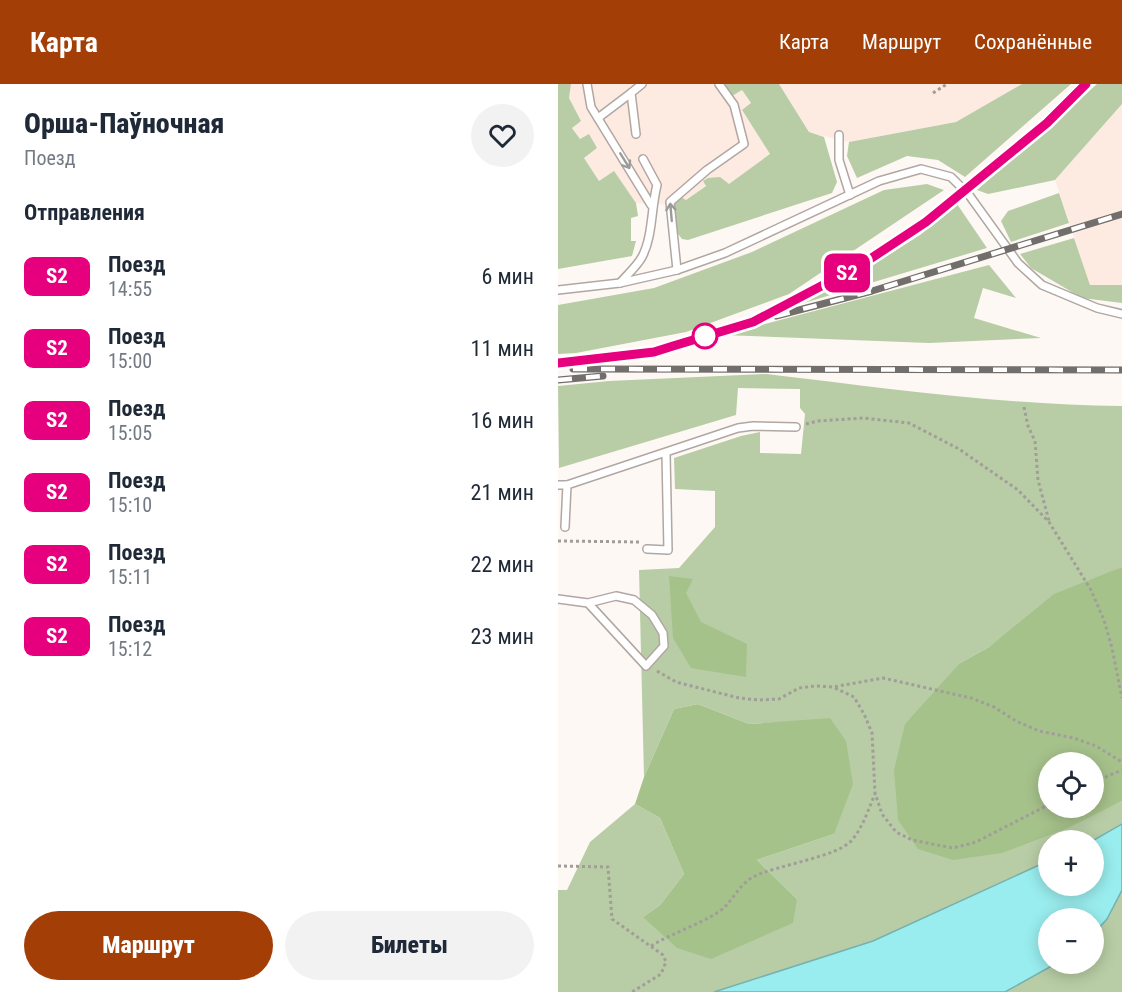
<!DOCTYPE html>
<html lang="ru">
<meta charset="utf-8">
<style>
body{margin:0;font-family:"Roboto Condensed",sans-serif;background:#f2f2f3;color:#1f2937;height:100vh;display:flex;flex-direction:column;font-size:22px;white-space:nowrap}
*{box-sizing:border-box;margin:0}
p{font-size:20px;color:#747a83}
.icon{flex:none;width:33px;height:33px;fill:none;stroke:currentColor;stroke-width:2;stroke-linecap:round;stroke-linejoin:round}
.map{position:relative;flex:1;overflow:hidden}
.side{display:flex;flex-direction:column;background:#fff;width:558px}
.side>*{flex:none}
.badge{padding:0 12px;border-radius:9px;font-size:21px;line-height:39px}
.buttons{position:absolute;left:480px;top:668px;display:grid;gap:12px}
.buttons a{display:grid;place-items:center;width:66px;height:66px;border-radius:50%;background:#fff;box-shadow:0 3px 15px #0003;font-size:30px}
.map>.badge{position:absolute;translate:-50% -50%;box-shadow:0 0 0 3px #fff}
h2{padding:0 24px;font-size:22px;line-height:54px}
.round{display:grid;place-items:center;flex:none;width:63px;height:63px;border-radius:32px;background:#f2f2f3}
.head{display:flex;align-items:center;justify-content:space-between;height:102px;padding:0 24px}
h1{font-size:28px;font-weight:800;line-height:45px}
.cta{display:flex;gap:12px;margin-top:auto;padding:12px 24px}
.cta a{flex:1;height:69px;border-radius:36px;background:#a33f06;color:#fff;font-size:24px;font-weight:800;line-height:69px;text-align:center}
.cta a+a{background:#f2f2f3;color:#1f2937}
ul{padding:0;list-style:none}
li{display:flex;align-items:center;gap:18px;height:72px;padding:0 24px}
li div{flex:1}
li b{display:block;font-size:22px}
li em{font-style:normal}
li .badge{min-width:66px;font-weight:700;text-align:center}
header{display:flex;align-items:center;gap:36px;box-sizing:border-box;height:84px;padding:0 30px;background:#a33f06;color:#fff}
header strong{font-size:28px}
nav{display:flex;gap:33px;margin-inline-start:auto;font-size:21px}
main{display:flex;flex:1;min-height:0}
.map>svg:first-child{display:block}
.built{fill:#fdeae1}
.green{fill:#b8cda5;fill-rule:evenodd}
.forest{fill:#a6c28b;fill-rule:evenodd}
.water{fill:#99edee;stroke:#76b0b0;stroke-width:1.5}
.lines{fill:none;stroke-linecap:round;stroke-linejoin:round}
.service-casing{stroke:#b1a7a2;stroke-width:10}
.path{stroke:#a19d99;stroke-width:3;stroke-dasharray:3 3;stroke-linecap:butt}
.service{stroke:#fff;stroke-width:7}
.rail-casing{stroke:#726e6b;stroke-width:7}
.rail{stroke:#fff;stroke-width:4.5;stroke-dasharray:14;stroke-linecap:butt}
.oneway{stroke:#9c9b9a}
.line-casing{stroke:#fff;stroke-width:14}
.line{stroke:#e6007e;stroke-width:9}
.stop-dot{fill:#fff;stroke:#e6007e;stroke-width:3}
</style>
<header>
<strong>Карта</strong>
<nav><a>Карта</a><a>Маршрут</a><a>Сохранённые</a></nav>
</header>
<main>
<section class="side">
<div class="head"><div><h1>Орша-Паўночная</h1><p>Поезд</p></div><a class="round"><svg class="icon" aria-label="heart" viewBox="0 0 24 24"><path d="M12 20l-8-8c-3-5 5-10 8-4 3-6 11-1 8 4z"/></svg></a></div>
<h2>Отправления</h2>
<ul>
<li><span class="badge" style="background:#e6007e;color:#fff">S2</span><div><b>Поезд</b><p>14:55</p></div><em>6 мин</em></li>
<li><span class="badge" style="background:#e6007e;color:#fff">S2</span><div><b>Поезд</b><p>15:00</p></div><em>11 мин</em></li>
<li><span class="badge" style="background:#e6007e;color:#fff">S2</span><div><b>Поезд</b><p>15:05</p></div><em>16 мин</em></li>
<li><span class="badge" style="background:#e6007e;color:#fff">S2</span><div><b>Поезд</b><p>15:10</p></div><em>21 мин</em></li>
<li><span class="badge" style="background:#e6007e;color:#fff">S2</span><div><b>Поезд</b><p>15:11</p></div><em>22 мин</em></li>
<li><span class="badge" style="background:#e6007e;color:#fff">S2</span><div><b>Поезд</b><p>15:12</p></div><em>23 мин</em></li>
</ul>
<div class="cta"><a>Маршрут</a><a>Билеты</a></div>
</section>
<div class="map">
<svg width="564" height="908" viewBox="0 0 564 908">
<rect width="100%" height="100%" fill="#fef8f4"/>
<g class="built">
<polygon points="13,0 166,0 174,12 184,6 193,20 184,27 213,70 171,101 148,101 128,116 123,113 115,121 78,119 56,88 41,97 26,74 39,64 22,55 14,43 23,37 11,14"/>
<polygon points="221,0 464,0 398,38 291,58 252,49"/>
<polygon points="564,20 564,201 532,201 497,96"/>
</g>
<g class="green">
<polygon points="0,0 13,0 11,14 23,37 14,44 22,55 31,50 39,64 26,74 41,97 56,87 78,119 80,132 73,134 73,157 78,157 74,172 0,185"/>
<polygon points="166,0 221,0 251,48 266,53 279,98 274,109 130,156 124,155 117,146 115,121 123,113 128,116 148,102 145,97 150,94 162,93 171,100 212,70 184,26 193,19 184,6 174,12"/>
<polygon points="464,0 513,0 407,93 380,76 349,72 299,94 289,72 291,58 398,38"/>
<polygon points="539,0 564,0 564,20 497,96 430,110 419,106"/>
<polygon points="369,100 386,106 231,210 128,248 18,269 0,270 0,221 96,204 194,168 326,106"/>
<polygon points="501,109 511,139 453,158 443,137 450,127"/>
<polygon points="399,120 429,164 246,219 297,192 362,151"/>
<polygon points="516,154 532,201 564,201 564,219 524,214 473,184 462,170"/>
<polygon points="431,181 458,214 425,204 416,234 483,254 371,259 165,251"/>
<path d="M 208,290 C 327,304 445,321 564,322 L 564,483 L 545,492 L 463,539 L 431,563 L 402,579 L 340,736 L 551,723 L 564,717 L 564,908 L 0,908 L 0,806 L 9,806 L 32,758 L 77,720 L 102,734 L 126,790 L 102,821 L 85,833 L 239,815 L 199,776 L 276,750 L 272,635 L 191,640 L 140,620 L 116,625 L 86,693 L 81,486 L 121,484 L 157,443 L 157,407 L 117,405 L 116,374 L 183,352 L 202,348 L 202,369 L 243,370 L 247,330 L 242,324 L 242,305 L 180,304 L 178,331 L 1,384 L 0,302 L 51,297 ZM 490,756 L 536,756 L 536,801 L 490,801 ZM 490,834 L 536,834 L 536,879 L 490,879 Z"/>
</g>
<g class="forest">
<path d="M 564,483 L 564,717 L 510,744 L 444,769 L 395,776 L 360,765 L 340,736 L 336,686 L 347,640 L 402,579 L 431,563 L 496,510 ZM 490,678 L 536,678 L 536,723 L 490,723 Z"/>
<polygon points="111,492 135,495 128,509 143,538 189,560 188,593 133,584 115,554"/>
<polygon points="140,620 191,640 272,634 288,657 295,700 276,750 199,776 239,815 235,839 153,875 119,864 85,833 102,821 126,790 102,734 77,720 86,693 116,625"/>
</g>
<polygon class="water" points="564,740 564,806 549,835 536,849 536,834 490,834 490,879 499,879 447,908 156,908 315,857 490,777 490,801 536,801 536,756"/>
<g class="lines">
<defs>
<g id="service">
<polyline points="29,0 33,23 93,121"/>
<polyline points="40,34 73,9"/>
<polyline points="78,50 73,9 84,0"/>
<polyline points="281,51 281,76 292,111"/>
<polyline points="119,186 112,118 149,86 186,60 176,21 161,0"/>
<path d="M 62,199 C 69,191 79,182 84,173 C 95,152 93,124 99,101 L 85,75"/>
<polyline points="0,206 62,199 119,186 167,169 321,97 363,85 393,93 411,111 460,179 484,201 539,224 564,230"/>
<polyline points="0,401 9,401 180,344 195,342 238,343"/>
<polyline points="7,443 9,401"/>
<polyline points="89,465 110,466 108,370"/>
<polyline points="0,515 30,519 88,582 106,562 105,549 94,531 76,516 58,512 30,519"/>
</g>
</defs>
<use href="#service" class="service-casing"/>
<g class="path">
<polyline points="375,9 389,0"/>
<polyline points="466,323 470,342 477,357 480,396 491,437"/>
<polyline points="248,340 260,337 305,334 351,339 401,365 460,406 491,438 533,506 546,536 554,564 564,614"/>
<polyline points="0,457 82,458"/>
<polyline points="99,587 118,598 181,614 201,616 221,615 241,604 257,602 275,603 325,594 413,614 436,623 458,637 481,647 516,654 538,662 564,678"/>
<polyline points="277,604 296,613 306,630 314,649 317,709 324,730 338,748 354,756 395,764 418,758 490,721"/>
<polyline points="536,698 564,686"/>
<polyline points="0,782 50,783 54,835 105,871 108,878 103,890 74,908"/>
<path d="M 93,862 C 114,849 138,842 159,829 C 174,820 179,802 195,793 C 218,781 280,773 294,756 C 305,743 310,726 317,710"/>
</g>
<use href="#service" class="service"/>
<defs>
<g id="rail">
<polyline points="218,232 314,207 564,130"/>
<polyline points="0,279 95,268 195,238 306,179 368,138 489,39 528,0"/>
<polyline points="15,285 564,286"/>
<polyline points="0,296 45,292"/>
</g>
</defs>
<use href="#rail" class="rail-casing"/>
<use href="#rail" class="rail"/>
</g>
<defs><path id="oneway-shaft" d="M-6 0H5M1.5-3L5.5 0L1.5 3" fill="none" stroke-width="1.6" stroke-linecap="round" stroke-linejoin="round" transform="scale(1.5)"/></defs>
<g class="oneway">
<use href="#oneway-shaft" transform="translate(67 77) rotate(58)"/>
<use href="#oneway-shaft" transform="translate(113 128) rotate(-95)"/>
</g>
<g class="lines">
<defs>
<polyline id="line" points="0,279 96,268 115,262 195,238 269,199 306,179 368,138 489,39 528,0"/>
</defs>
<use href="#line" class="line-casing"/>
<use href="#line" class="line"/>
</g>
<circle class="stop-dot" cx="147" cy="252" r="12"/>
</svg>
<div class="buttons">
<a><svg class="icon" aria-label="locate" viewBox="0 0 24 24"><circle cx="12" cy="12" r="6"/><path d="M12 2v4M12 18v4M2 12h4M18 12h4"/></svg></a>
<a>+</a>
<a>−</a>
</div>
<b class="badge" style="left:289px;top:189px;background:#e6007e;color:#fff">S2</b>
</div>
</main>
